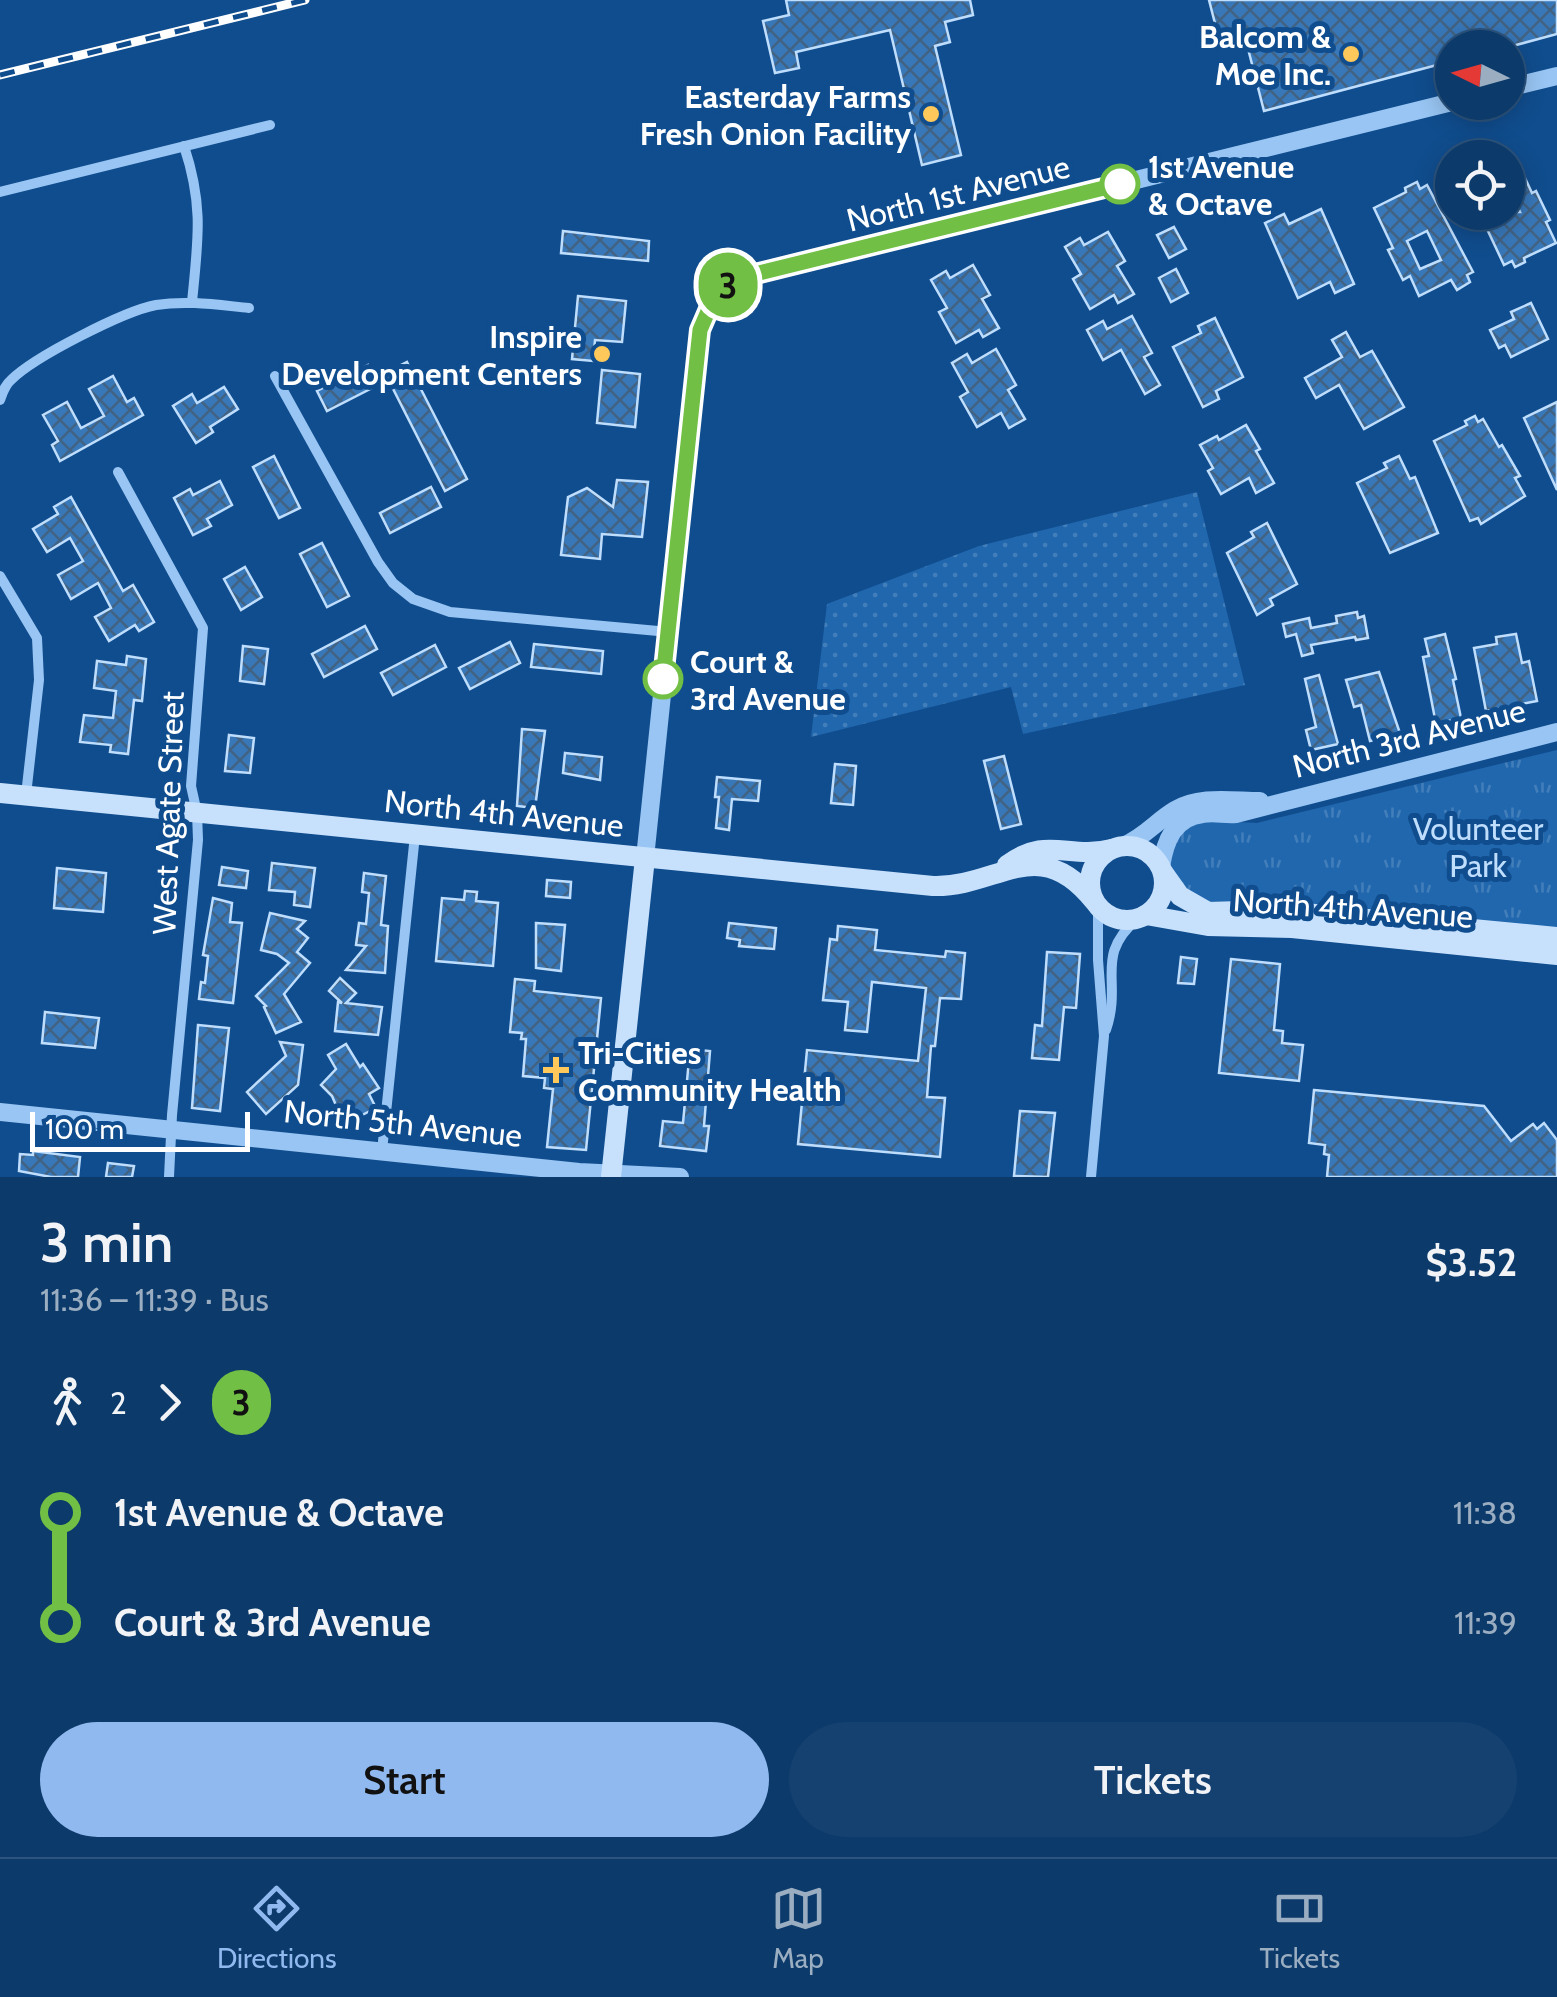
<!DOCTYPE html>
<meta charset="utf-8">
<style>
body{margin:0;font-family:Cabin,sans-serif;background:#154170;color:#f1f3f6;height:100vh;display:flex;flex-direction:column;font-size:38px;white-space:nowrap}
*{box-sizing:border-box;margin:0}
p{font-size:32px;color:#9aadc1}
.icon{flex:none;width:55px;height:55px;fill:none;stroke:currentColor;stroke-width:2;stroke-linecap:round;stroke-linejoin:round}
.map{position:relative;height:1177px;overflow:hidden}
.details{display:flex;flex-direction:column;background:#0c3a6a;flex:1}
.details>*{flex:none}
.badge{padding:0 20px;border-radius:32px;font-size:35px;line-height:65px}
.needle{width:65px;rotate:275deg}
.controls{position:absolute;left:1435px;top:30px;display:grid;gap:20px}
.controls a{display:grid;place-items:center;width:90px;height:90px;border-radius:50%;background:#0c3a6a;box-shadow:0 5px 25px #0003,0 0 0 2px #2c547e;font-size:50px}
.scale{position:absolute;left:30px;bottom:25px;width:220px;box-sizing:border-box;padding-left:10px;border:5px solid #fff;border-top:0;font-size:28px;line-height:35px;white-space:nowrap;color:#fff;-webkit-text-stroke:8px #104d8e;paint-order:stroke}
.map>.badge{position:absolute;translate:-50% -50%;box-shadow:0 0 0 5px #fff}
.legs{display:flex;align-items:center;gap:15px;height:110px;padding:0 40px;font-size:32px}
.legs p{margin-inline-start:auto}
.overview{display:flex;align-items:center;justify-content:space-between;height:170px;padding:0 40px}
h1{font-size:55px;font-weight:600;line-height:75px}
.action{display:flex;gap:20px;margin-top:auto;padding:20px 40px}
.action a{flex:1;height:115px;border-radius:60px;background:#90b9f0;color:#111;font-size:40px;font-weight:600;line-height:115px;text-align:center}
.action a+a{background:#154170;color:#f1f3f6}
ul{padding:0 40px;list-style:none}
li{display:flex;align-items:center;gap:35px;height:110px;font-size:38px}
li i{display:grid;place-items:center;width:15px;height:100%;margin:0 12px;background:currentColor}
li i::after{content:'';width:25px;height:25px;margin:-12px;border:8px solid;border-radius:50%;background:#0c3a6a}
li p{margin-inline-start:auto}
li:first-child i{background:linear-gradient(#0000 50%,currentColor 0)}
li:last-child i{background:linear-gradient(currentColor 50%,#0000 0)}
.tabs{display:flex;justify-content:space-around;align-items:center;height:140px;border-top:2px solid #2c547e;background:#0c3a6a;font-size:28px;color:#9aadc1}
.tabs a{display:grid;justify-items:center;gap:5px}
.tabs .current{color:#90b9f0}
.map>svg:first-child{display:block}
.grass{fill:url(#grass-dots)}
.park{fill:url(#park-tufts)}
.building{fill:url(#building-cross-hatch);stroke:#bfdefd;stroke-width:2.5;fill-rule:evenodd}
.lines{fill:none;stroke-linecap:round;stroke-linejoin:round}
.minor{stroke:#98c5f3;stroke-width:10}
.tertiary{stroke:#98c5f3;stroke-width:18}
.secondary{stroke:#c7e1fd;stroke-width:20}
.rail-casing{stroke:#fff;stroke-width:9}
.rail{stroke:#104d8e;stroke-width:5;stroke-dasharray:15;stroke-linecap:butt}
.line-1-casing{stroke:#fff;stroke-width:22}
.line-1{stroke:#71bf44;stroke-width:15}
.poi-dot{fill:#ffc85a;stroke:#104d8e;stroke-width:4}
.stop-1-dot{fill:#fff;stroke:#71bf44;stroke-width:5}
.labels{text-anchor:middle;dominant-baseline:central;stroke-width:10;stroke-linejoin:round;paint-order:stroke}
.poi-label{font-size:32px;font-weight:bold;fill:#fff;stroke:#104d8e;text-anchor:end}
.stop-label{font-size:32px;font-weight:bold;fill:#fff;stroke:#104d8e;text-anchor:start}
.street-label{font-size:32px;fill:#fff;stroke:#104d8e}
.park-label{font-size:32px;fill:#bfdefd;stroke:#104d8e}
</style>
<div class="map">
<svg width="1557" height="1177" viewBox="0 0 1557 1177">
<defs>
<pattern id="grass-dots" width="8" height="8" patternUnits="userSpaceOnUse" patternTransform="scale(2.5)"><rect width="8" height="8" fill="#2167ae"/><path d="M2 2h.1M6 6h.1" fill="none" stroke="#427eba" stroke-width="1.8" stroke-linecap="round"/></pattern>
<pattern id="park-tufts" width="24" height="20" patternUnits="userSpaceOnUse" patternTransform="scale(2.5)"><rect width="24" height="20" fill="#2167ae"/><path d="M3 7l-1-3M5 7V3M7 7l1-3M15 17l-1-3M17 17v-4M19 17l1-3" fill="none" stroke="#427eba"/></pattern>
<pattern id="building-cross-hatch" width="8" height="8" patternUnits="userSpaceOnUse" patternTransform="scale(2.5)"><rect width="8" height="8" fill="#3877b8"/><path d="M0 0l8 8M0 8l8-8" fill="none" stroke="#426282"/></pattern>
</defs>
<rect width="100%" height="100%" fill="#104d8e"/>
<polygon class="grass" points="1197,492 1245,685 1023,734 1011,687 811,737 827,604 979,546"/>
<polygon class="park" points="1557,750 1557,931 1220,907 1193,900 1168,862 1176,836 1200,820 1257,823"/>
<g class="building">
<polygon points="786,0 970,0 973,15 945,22 950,42 935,46 961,155 922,165 890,30 796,52 799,68 775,73 763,21 789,15"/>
<polygon points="1209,0 1557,0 1557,34 1505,48 1452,48 1452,61 1264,111 1244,33 1219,39"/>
<polygon points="1518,163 1532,193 1536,191 1550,220 1546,222 1556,243 1524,258 1525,262 1515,267 1512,261 1504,265 1479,212 1520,212 1508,185 1508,168"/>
<path d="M 1417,182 L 1420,189 L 1427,185 L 1473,272 L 1467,275 L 1470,282 L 1457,290 L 1451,280 L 1419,296 L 1410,276 L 1403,280 L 1388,250 L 1393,248 L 1374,208 L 1406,192 L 1405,188 ZM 1427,231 L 1441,260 L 1420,269 L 1407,241 Z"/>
<polygon points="1321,209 1354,284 1335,293 1330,282 1298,298 1265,223 1284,214 1289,224"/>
<polygon points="1174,227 1186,249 1169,258 1157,235"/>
<polygon points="563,231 649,241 648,261 561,253"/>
<polygon points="1108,232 1125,261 1117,266 1134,294 1118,303 1114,295 1090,309 1073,279 1081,274 1065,247 1080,238 1084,245"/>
<polygon points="973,265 990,295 982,299 999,328 983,337 979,330 956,343 939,312 947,308 931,280 946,271 950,278"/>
<polygon points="1176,269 1188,293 1171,302 1159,278"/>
<polygon points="578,296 626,301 622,342 595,340 593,361 572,359"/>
<polygon points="1531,303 1548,339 1511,357 1505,345 1499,348 1490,330 1514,319 1511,312"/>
<polygon points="1132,316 1152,353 1144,357 1160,385 1145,394 1121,350 1103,360 1087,330 1103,321 1107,329"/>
<polygon points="1215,318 1243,377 1216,391 1219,399 1203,407 1173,347 1201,333 1198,326"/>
<polygon points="1346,332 1360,357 1372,351 1404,407 1364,429 1339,385 1316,398 1305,378 1342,357 1332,340"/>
<polygon points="996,349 1016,385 1008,390 1025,419 1009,428 1001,413 977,427 960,397 968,392 952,363 967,354 972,363"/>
<polygon points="407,362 467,479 445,491 385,373"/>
<polygon points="368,365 378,385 327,411 317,391"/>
<polygon points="602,370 640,374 635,427 597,423"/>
<polygon points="113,376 127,402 134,398 143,415 60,461 52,445 58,441 43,415 67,402 81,428 104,416 89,389"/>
<polygon points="224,387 238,409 210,427 213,432 196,443 173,406 192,394 197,403"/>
<polygon points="1557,402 1557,490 1524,418"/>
<polygon points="1475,416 1478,422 1483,419 1499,447 1502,445 1520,476 1515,478 1525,496 1481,524 1478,518 1470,521 1434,441 1467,425 1465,421"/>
<polygon points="1246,425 1260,449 1256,451 1274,483 1256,493 1249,478 1221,494 1208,471 1213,468 1200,445 1217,436 1219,440"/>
<polygon points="274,456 300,508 279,518 253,467"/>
<polygon points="1399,456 1410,479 1415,477 1438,533 1390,553 1357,483 1387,468 1384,463"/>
<polygon points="617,480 648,482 642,537 602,534 600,559 561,555 568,497 587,488 613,507"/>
<polygon points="220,481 232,505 207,519 211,526 193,535 174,498 190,489 193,495"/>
<polygon points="431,487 441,507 390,533 380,513"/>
<polygon points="71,497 123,591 133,585 154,622 139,631 135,625 109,641 95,617 111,608 98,583 71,599 58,575 83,561 70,538 47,552 33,529 58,514 54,507"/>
<polygon points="1267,523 1297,584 1270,599 1273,605 1257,615 1227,553 1254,537 1251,532"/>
<polygon points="322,543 349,596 327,607 300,554"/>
<polygon points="245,567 262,597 241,610 224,579"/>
<polygon points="1357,612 1358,618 1364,616 1368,638 1356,640 1355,637 1311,645 1313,653 1302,656 1296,634 1286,637 1283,624 1309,618 1311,628 1337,623 1336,616"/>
<polygon points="365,626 377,649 324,677 312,654"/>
<polygon points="1445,634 1456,679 1453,680 1461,718 1436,724 1423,657 1429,656 1425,639"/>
<polygon points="1516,634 1522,663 1529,661 1537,701 1486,711 1474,648 1497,644 1496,637"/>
<polygon points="510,642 520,663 470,689 459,668"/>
<polygon points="534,644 603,651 601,674 531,667"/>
<polygon points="435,645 446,667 393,695 381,673"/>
<polygon points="243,646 268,649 264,684 240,681"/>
<polygon points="127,656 146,659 142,701 134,700 128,754 110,752 111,745 80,742 84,715 113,718 116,691 94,688 97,661 126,665"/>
<polygon points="1379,672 1402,739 1380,744 1379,739 1370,741 1361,705 1354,707 1346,680"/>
<polygon points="1319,675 1338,744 1311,750 1306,730 1316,727 1305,679"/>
<polygon points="522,729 545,731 535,808 517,806"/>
<polygon points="229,735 254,738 250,773 225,771"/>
<polygon points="565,753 602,757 600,780 563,773"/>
<polygon points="1004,756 1021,824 1001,829 984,761"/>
<polygon points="835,764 856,766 853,805 831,803"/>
<polygon points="717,777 760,781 758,801 732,799 729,830 716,828 719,797 715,797"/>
<polygon points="272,863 315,868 310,907 294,905 295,892 269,890"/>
<polygon points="222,867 248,871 246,888 219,885"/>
<polygon points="57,868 106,873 103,912 54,908"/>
<polygon points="364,873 386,876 381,925 388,926 385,973 346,970 366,946 356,945 359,923 366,924 369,893 362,892"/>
<polygon points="547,880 571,882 570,898 546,896"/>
<polygon points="465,891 477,892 476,901 498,903 493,966 436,961 442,898 464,900"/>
<polygon points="213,898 232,903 230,922 242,923 233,1003 199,999 201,982 205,983 208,956 203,955"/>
<polygon points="270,913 305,921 297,929 308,938 297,952 310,963 284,994 301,1022 276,1033 264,1007 266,1006 256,996 289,963 277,954 261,950"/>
<polygon points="536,923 565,925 561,971 536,968"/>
<polygon points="729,923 776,928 774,949 739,946 740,940 727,938"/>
<polygon points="838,926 877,930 875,950 945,957 946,951 965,953 961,999 940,998 935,1046 931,1046 927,1097 945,1098 940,1157 798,1144 807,1050 918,1061 926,988 872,982 867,1032 845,1030 848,1002 823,1000 830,939 837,940"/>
<polygon points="1047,952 1080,954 1076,1008 1064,1007 1059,1060 1032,1058 1035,1025 1042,1026"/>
<polygon points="1181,957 1197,959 1194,984 1178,983"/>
<polygon points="1231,959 1280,964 1274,1030 1283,1031 1282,1043 1303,1045 1299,1081 1219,1073"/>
<polygon points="340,978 356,993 346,1003 382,1007 378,1035 335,1031 338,1002 342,1003 329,991"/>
<polygon points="515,979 535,981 534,991 601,998 586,1150 547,1147 553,1089 544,1088 545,1078 523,1076 526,1039 521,1039 522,1033 510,1032"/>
<polygon points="45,1012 99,1018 95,1048 42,1043"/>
<polygon points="198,1025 229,1028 220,1111 192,1108"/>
<polygon points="280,1042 303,1045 298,1085 266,1114 247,1092 286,1056"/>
<polygon points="346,1044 360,1067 363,1064 379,1088 369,1094 376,1108 344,1124 332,1096 321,1085 336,1069 328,1055"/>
<polygon points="690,1049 710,1051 704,1126 709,1126 706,1151 660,1146 663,1121 683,1123"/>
<polygon points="1314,1090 1484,1106 1511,1141 1533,1124 1537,1129 1544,1123 1557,1140 1557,1177 1327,1177 1329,1155 1324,1154 1325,1145 1309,1143"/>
<polygon points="1020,1111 1055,1113 1048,1177 1014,1176"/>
<polygon points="33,1151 80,1157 78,1177 51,1177 19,1171 20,1154 33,1155"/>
<polygon points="108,1163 134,1166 132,1177 106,1177"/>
</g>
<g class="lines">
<g class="minor">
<path d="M 184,146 C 204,206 198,240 192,302"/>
<polyline points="0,192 270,125"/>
<polyline points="275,376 378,562 393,583 413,599 450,612 669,632"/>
<path d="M 0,400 C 3,392 5,385 11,380 C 34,357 124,311 156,305 C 187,300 218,305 249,308"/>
<polyline points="118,472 203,628 191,786 197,813 198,840 172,1115 169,1177"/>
<polyline points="0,576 37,638 39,680 26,795"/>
<path d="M 1106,1030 C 1123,980 1093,957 1138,918"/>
<polyline points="382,1151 415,835"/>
<polyline points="1091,1177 1104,1036 1098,960 1098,906"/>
</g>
<g class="tertiary">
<polyline points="1508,88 1557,76"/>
<path d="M 1123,846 C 1146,836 1155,822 1175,810 C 1199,795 1233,801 1260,801"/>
<polyline points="645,858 700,330 715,295 747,276 1452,102"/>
<path d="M 1161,867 C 1165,841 1174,817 1203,814 C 1214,812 1225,815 1236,814 L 1557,732"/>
<polyline points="0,1112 579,1172 680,1177"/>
</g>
<g class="secondary">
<path d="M 0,793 L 933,886 C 998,888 1038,831 1094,901"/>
<circle cx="1127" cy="883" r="37"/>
<path d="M 1007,865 C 1047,835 1068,860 1112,849"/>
<polyline points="1163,872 1180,896 1208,912 1273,910 1557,937"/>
<polyline points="1146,915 1208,926 1292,928 1557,955"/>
<polyline points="611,1177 645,858"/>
</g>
<defs>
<polyline id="rail" points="0,75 305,0"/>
</defs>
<use href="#rail" class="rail-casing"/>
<use href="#rail" class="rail"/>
</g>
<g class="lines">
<defs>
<polyline id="line-1" points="663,679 700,330 715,295 747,276 1120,184"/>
</defs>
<use href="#line-1" class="line-1-casing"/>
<use href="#line-1" class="line-1"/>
</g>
<g class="poi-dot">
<circle cx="1351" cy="54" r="10"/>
<circle cx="931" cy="114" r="10"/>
<circle cx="602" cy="354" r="10"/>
<path d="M551 1055h10v10h10v10h-10v10h-10v-10h-10v-10h10z"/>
</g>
<g class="stop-1-dot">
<circle cx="1120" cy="184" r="18"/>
<circle cx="663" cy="679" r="18"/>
</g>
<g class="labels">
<g class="poi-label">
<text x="1331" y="36">Balcom &amp;<tspan x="1331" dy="37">Moe Inc.</tspan></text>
<text x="911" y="96">Easterday Farms<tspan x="911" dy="37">Fresh Onion Facility</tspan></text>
<text x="582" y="336">Inspire<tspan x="582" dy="37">Development Centers</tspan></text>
<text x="578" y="1052" text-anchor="start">Tri-Cities<tspan x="578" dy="37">Community Health</tspan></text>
</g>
<g class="stop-label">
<text x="1148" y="166">1st Avenue<tspan x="1148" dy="37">&amp; Octave</tspan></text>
<text x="690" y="661">Court &amp;<tspan x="690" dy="37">3rd Avenue</tspan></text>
</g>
<g class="street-label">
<text transform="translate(958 193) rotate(-14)">North 1st Avenue</text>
<text transform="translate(1409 738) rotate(-14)">North 3rd Avenue</text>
<text transform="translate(168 813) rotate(-88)">West Agate Street</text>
<text transform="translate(504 813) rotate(6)">North 4th Avenue</text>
<text transform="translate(1353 908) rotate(4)">North 4th Avenue</text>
<text transform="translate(403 1123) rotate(6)">North 5th Avenue</text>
</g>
<g class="park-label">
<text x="1478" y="828">Volunteer<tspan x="1478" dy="37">Park</tspan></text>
</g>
</g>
</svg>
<div class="controls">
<a><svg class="needle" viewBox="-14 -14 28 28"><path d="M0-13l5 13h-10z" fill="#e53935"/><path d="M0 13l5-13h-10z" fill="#9aadc1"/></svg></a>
<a><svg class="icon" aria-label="locate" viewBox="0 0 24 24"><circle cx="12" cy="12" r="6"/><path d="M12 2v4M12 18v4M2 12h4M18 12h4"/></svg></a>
</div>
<div class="scale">100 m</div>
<b class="badge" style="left:728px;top:285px;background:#71bf44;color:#111">3</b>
</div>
<section class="details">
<div class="overview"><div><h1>3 min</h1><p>11:36 – 11:39 · Bus</p></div><b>$3.52</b></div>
<div class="legs"><svg class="icon" aria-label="walk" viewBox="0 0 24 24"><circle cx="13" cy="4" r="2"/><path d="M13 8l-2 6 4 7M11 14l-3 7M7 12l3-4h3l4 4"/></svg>2<svg class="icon" aria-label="forward" viewBox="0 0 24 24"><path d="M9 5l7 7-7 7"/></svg><b class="badge" style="background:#71bf44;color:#111">3</b></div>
<ul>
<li><i style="color:#71bf44"></i><b>1st Avenue &amp; Octave</b><p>11:38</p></li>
<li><i style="color:#71bf44"></i><b>Court &amp; 3rd Avenue</b><p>11:39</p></li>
</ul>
<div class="action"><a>Start</a><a>Tickets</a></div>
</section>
<nav class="tabs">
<a class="current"><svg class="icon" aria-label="directions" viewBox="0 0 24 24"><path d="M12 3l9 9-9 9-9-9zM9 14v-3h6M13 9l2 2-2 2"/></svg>Directions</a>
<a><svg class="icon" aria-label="map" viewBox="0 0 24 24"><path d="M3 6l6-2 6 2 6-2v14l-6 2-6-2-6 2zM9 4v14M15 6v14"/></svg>Map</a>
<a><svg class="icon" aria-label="tickets" viewBox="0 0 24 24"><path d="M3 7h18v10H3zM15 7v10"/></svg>Tickets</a>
</nav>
